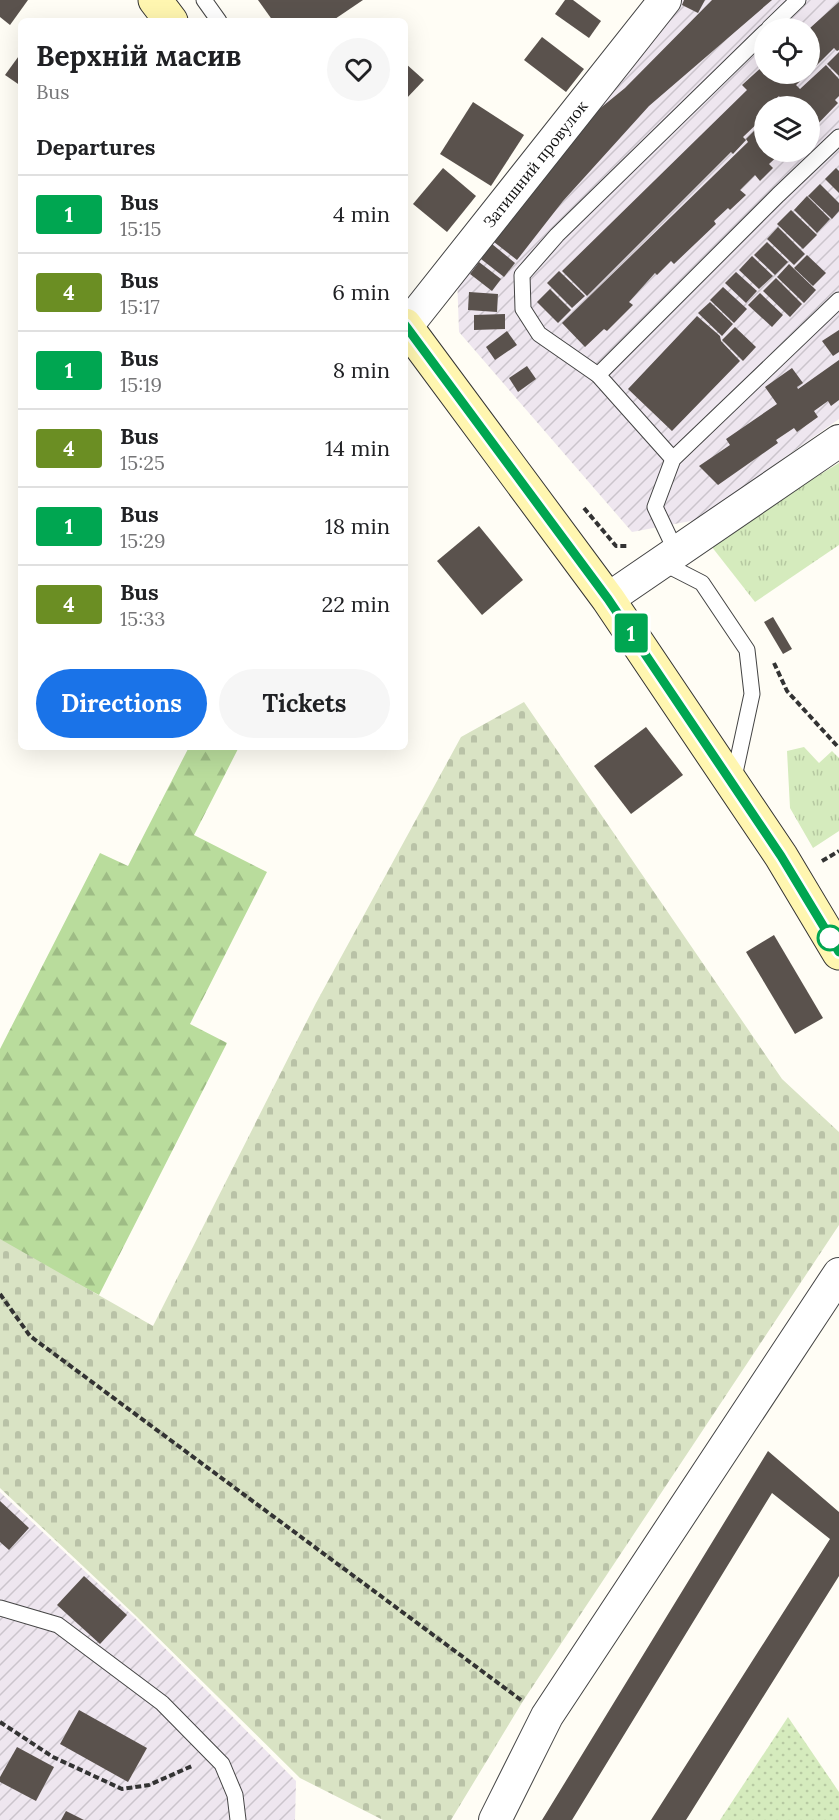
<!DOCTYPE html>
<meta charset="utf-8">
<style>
body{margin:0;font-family:Lora,serif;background:#f6f6f6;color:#202124;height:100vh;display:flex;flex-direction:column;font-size:22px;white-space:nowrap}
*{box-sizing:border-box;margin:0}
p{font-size:20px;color:#757577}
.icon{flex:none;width:33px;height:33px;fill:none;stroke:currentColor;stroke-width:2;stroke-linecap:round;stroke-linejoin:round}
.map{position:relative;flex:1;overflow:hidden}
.drawer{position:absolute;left:18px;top:18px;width:390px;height:732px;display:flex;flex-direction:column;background:#fff;border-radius:9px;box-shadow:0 6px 24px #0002}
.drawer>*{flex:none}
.badge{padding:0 12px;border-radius:4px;font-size:21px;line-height:39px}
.fabs{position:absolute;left:754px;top:18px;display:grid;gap:12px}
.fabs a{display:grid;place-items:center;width:66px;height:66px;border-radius:50%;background:#fff;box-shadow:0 6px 24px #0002;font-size:30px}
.map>.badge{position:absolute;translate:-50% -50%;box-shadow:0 0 0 3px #fff}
h2{padding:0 18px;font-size:22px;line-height:54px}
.round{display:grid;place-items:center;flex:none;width:63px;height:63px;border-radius:32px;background:#f6f6f6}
.headline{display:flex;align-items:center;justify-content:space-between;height:102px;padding:0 18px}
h1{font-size:28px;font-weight:800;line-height:45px}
.primary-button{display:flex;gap:12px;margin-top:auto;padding:12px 18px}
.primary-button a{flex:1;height:69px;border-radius:36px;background:#1a73e8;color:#fff;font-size:24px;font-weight:800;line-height:69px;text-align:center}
.primary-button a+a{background:#f6f6f6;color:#202124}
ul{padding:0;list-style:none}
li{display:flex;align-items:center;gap:18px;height:78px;padding:0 18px;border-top:2px solid #e0e0e0}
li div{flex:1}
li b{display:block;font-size:22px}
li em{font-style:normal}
li .badge{min-width:66px;font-weight:700;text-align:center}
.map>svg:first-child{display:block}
.industrial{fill:url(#industrial-furrows);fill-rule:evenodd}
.grass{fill:url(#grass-tufts)}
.forest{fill:url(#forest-firs)}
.cemetery{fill:url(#cemetery-stones)}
.park{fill:url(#park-dots)}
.building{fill:#5a524d}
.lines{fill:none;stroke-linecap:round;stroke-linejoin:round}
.service-casing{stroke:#444;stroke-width:17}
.minor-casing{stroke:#444;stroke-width:34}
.secondary-casing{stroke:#333;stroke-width:35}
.path{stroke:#333;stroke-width:4;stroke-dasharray:6 3;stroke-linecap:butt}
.service{stroke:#fff;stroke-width:15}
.minor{stroke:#fff;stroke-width:32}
.secondary{stroke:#fff6b0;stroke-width:33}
.line-casing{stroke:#fff;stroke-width:14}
.line{stroke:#00a651;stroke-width:9}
.stop-dot{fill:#fff;stroke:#00a651;stroke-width:3}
.labels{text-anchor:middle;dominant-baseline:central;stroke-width:6;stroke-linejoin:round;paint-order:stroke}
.street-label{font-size:16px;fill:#111;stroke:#fff}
</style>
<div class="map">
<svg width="839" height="1820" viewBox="0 0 839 1820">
<defs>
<pattern id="industrial-furrows" width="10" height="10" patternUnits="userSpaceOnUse" patternTransform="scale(1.5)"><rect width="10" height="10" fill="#eee6ef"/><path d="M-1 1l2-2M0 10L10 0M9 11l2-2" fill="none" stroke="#cbc4cc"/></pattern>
<pattern id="grass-tufts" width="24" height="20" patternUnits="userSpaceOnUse" patternTransform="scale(1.5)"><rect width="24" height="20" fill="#d5ebbd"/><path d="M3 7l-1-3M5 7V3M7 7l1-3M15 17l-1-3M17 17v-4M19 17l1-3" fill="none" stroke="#b6c8a1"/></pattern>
<pattern id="forest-firs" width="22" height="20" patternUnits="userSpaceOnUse" patternTransform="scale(1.5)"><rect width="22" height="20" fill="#b9dc9c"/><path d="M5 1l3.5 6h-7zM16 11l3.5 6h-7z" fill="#9ebc85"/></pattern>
<pattern id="cemetery-stones" width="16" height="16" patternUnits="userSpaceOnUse" patternTransform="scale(1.5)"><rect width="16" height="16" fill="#d9e3c4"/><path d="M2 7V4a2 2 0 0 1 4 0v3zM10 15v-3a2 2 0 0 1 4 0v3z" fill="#b9c2a7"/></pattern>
<pattern id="park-dots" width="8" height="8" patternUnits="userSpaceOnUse" patternTransform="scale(1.5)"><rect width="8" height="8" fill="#d5ebbd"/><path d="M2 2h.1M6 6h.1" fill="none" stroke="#b6c8a1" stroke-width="1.8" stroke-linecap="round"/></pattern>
</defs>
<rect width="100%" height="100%" fill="#fffdf5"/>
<g class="industrial">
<path d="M 670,0 L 839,0 L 839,419 L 696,520 L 632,532 L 459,332 L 457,275 ZM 765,28 L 810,28 L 810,74 L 765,74 ZM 765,106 L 810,106 L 810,152 L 765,152 Z"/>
<polygon points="0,1492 134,1617 296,1781 295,1820 0,1820"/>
</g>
<g class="grass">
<polygon points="839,463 839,545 755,602 708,542"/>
<polygon points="804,747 819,763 832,751 839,758 839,831 813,848 790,808 787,751"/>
</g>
<polygon class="forest" points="189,747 239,747 194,835 267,872 190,1024 227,1043 99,1295 0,1244 0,1049 100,853 128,866"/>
<polygon class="cemetery" points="524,702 782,1079 839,1132 839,1225 523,1701 451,1820 383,1820 300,1778 136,1616 0,1488 0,1239 153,1326 316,1003 461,737"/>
<polygon class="park" points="788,1717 839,1792 839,1820 720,1820"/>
<g class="building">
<polygon points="0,0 28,0 10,25 0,17"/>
<polygon points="258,0 363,0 332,21 273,21"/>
<polygon points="565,0 573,0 601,21 589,38 555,14"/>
<polygon points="684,0 705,0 698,13 682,5"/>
<polygon points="712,0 772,0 649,106 563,201 517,260 494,242 598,110 625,88"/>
<polygon points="839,2 839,50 837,51 834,48 810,72 810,28"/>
<polygon points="542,37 584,69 566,92 524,60"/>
<polygon points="839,52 839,76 827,64"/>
<polygon points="21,53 21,86 5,75"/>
<polygon points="405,63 424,80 405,100"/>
<polygon points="765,64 765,74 808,74 796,85 800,89 826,65 839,79 839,96 835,100 838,103 810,132 810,106 775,106 782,100 779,96 768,106 765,106 765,116 743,137 746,140 733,154 731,152 587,296 562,271 747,90 742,85"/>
<polygon points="473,102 524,135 491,186 440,154"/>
<polygon points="765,120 765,152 782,152 769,164 773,168 760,181 755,175 740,190 746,195 730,210 728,208 714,221 716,224 674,264 671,261 657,275 655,273 629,302 633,305 607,331 604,329 585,347 562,323 748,142 746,139"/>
<polygon points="443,168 476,196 447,232 413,204"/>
<polygon points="836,168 839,171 839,193 825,179"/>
<polygon points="820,184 839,203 839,211 832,219 808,196"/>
<polygon points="807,196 830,219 817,233 794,210"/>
<polygon points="791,210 817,235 803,249 777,224"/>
<polygon points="778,227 805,254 794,265 767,239"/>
<polygon points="767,242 788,262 775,275 754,255"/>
<polygon points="492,244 515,263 504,277 481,259"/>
<polygon points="807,255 826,273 813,286 794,268"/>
<polygon points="752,256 773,276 759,289 739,270"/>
<polygon points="479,262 501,279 492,291 470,274"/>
<polygon points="789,264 816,290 804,303 777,277"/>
<polygon points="559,271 585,296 572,308 547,283"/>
<polygon points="736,272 757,291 746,303 725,283"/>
<polygon points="776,278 802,304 790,317 763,291"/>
<polygon points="723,287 747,309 734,323 710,300"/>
<polygon points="550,289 571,310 558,323 537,302"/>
<polygon points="469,292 498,294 497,312 468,310"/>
<polygon points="760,293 783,315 772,327 748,305"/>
<polygon points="710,302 733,324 722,336 698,313"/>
<polygon points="505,314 505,329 474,330 474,315"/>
<polygon points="697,316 720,336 721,341 740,361 672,431 628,389"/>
<polygon points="735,327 756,347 743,361 722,340"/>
<polygon points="839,330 839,352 833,356 822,341"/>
<polygon points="507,331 517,345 495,360 486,347"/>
<polygon points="839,360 839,400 831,406 828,401 814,411 818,417 797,432 794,428 776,440 778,443 718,485 699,466 730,445 726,439 777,404 765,387 792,368 803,383 797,387 798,389"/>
<polygon points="527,366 536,379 518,392 509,378"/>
<polygon points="479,526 523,580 482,615 437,561"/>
<polygon points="773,617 792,649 783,654 764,622"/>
<polygon points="646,727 683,775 631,814 594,766"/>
<polygon points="774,935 823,1018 795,1034 746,952"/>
<polygon points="768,1451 839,1512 839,1576 686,1820 651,1820 830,1539 772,1493 572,1820 542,1820"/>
<polygon points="0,1501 29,1528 9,1550 0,1542"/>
<polygon points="84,1576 127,1615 100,1644 57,1605"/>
<polygon points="79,1710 147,1748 128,1782 60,1744"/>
<polygon points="17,1747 54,1767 36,1801 0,1782 0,1777"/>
<polygon points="66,1811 84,1820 61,1820"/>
</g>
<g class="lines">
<defs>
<g id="service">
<polyline points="204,0 219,21"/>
<polyline points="769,28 798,0"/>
<polyline points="598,375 778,195 839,137"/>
<polyline points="673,459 598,375 539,334 523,309 522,275 557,235 765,32"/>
<polyline points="679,550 672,543 655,507 673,459 839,300"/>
<polyline points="661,562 702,583 747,650 752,694 733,782"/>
<polyline points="0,1608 58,1625 162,1703 222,1764 235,1795 238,1820"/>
</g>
<g id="minor">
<path id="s1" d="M 406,327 L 665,0"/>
<polyline points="608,599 839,441"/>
<polyline points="495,1820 547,1716 839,1274"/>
</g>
<g id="secondary">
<polyline points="155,0 171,21"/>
<polyline points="405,325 608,599 781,856 839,953"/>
</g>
</defs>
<use href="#service" class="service-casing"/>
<use href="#minor" class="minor-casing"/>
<use href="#secondary" class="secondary-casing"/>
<g class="path">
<polyline points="584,508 616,546 627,546"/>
<polyline points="774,663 787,691 839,748"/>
<polyline points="822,861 839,851"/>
<polyline points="0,1294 30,1336 521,1700"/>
<polyline points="0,1722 53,1757 122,1789 149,1785 192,1766"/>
</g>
<use href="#service" class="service"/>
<use href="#minor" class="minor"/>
<use href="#secondary" class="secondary"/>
</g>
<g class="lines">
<defs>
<polyline id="line" points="405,325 608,599 781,856 839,952"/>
</defs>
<use href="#line" class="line-casing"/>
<use href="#line" class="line"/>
</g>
<circle class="stop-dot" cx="830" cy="938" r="12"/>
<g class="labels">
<g class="street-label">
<text stroke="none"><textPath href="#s1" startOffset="208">Затишний провулок</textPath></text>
</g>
</g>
</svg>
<div class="fabs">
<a><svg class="icon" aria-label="locate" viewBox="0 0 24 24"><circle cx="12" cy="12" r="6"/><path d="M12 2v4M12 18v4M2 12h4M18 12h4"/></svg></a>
<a><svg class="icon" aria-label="layers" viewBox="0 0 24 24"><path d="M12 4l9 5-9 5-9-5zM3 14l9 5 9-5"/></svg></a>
</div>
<b class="badge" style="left:631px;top:633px;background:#00a651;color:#fff">1</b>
<section class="drawer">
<div class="headline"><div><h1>Верхній масив</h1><p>Bus</p></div><a class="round"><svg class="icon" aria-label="heart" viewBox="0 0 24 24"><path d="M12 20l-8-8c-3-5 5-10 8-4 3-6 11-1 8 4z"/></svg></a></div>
<h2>Departures</h2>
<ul>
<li><span class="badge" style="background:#00a651;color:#fff">1</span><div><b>Bus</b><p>15:15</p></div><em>4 min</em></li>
<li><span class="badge" style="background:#6b8e23;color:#fff">4</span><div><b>Bus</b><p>15:17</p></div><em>6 min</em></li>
<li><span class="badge" style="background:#00a651;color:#fff">1</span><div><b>Bus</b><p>15:19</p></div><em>8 min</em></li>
<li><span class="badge" style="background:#6b8e23;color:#fff">4</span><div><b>Bus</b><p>15:25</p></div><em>14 min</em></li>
<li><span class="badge" style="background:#00a651;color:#fff">1</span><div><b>Bus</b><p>15:29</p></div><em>18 min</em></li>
<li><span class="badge" style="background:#6b8e23;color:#fff">4</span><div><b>Bus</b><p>15:33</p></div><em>22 min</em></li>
</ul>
<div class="primary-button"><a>Directions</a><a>Tickets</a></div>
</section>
</div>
